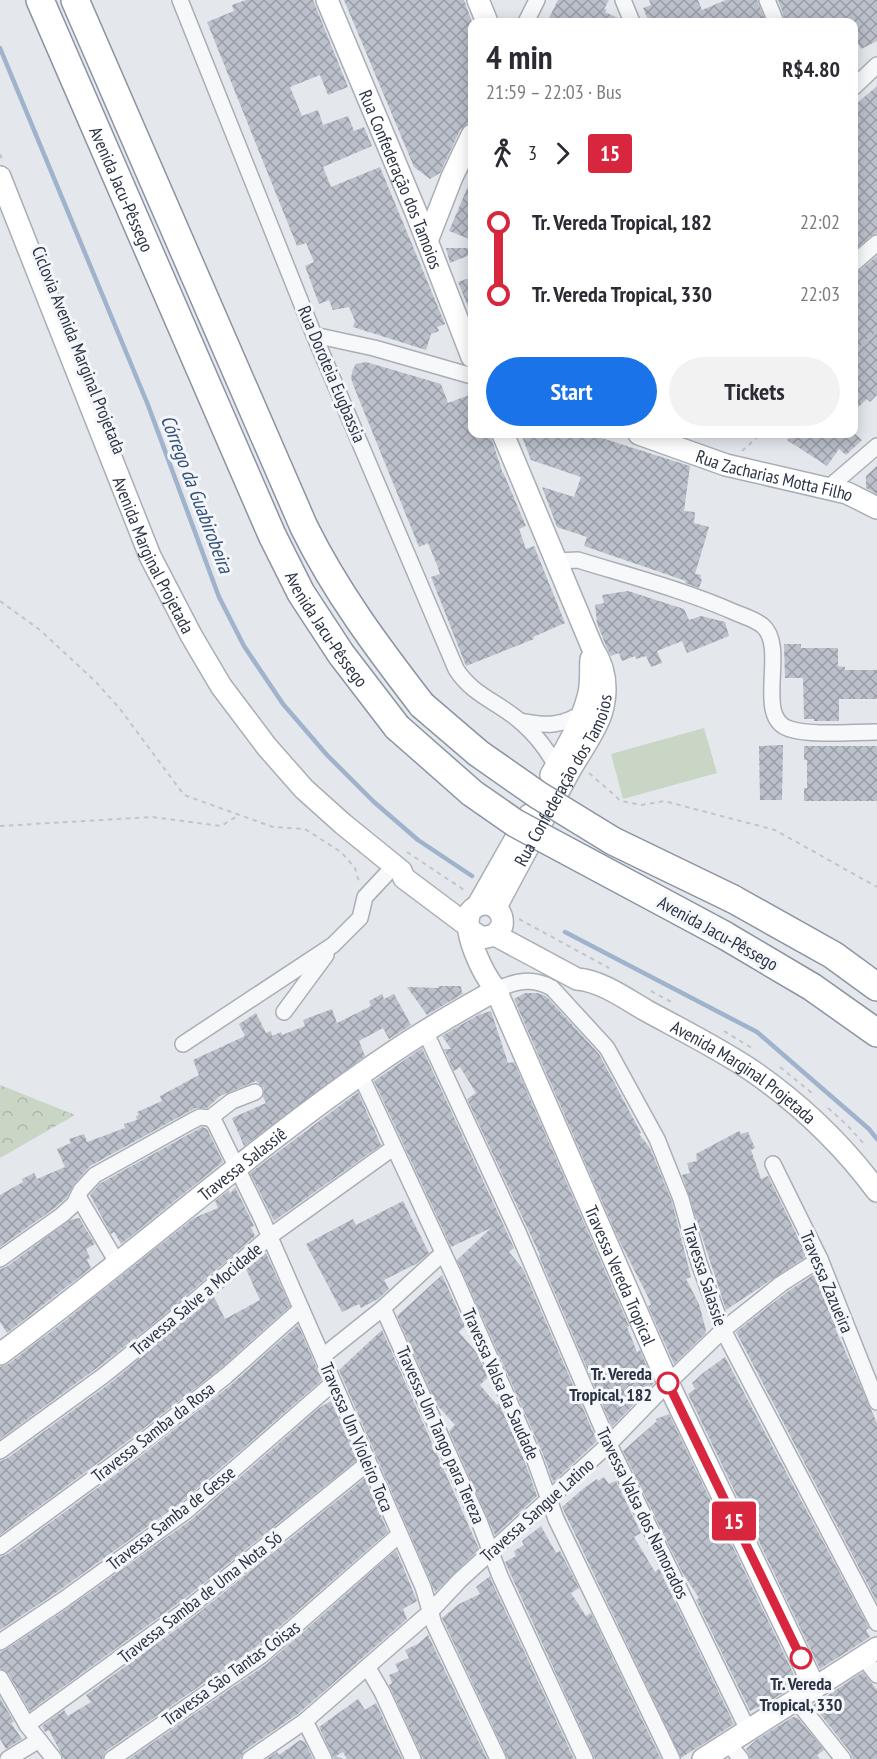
<!DOCTYPE html>
<meta charset="utf-8">
<style>
body{margin:0;font-family:"PT Sans Narrow",sans-serif;background:#f2f2f3;color:#2b2b33;height:100vh;display:flex;flex-direction:column;font-size:22px;white-space:nowrap}
*{box-sizing:border-box;margin:0}
p{font-size:20px;color:#7c7c81}
.icon{flex:none;width:33px;height:33px;fill:none;stroke:currentColor;stroke-width:2;stroke-linecap:round;stroke-linejoin:round}
.map{position:relative;flex:1;overflow:hidden}
.details{position:absolute;left:468px;top:18px;width:390px;height:420px;display:flex;flex-direction:column;background:#fff;border-radius:12px;box-shadow:0 3px 15px #0003}
.details>*{flex:none}
.badge{padding:0 12px;border-radius:4px;font-size:21px;line-height:39px}
.map>.badge{position:absolute;translate:-50% -50%;box-shadow:0 0 0 3px #fff}
.legs{display:flex;align-items:center;gap:9px;height:66px;padding:0 18px;font-size:20px}
.legs p{margin-inline-start:auto}
.head{display:flex;align-items:center;justify-content:space-between;height:102px;padding:0 18px}
h1{font-size:33px;font-weight:700;line-height:45px}
.button{display:flex;gap:12px;margin-top:auto;padding:12px 18px}
.button a{flex:1;height:69px;border-radius:36px;background:#1a73e8;color:#fff;font-size:24px;font-weight:700;line-height:69px;text-align:center}
.button a+a{background:#f2f2f3;color:#2b2b33}
ul{padding:0 18px;list-style:none}
li{display:flex;align-items:center;gap:21px;height:72px;font-size:22px}
li i{display:grid;place-items:center;width:9px;height:100%;margin:0 8px;background:currentColor}
li i::after{content:'';width:15px;height:15px;margin:-8px;border:4px solid;border-radius:50%;background:#fff}
li p{margin-inline-start:auto}
li:first-child i{background:linear-gradient(#0000 50%,currentColor 0)}
li:last-child i{background:linear-gradient(currentColor 50%,#0000 0)}
.map>svg:first-child{display:block}
.forest{fill:url(#forest-crowns)}
.pitch{fill:#c9d6c5}
.lines{fill:none;stroke-linecap:round;stroke-linejoin:round}
.stream{stroke:#9fb4cc;stroke-width:4.5}
.building{fill:url(#building-cross-hatch)}
.street-casing{stroke:#a9aeb7;stroke-width:18}
.secondary-casing{stroke:#a9aeb7;stroke-width:24}
.highway-casing{stroke:#8b94a3;stroke-width:30}
.path{stroke:#c2c5cb;stroke-width:2;stroke-dasharray:4.5 4.5;stroke-linecap:butt}
.street{stroke:#f7f8fa;stroke-width:15}
.secondary{stroke:#fff;stroke-width:21}
.highway{stroke:#fff;stroke-width:27}
.highway-bridge-casing{stroke:#8b94a3;stroke-width:30;stroke-linecap:butt}
.highway-bridge{stroke:#fff;stroke-width:27}
.line-1-casing{stroke:#fff;stroke-width:14}
.line-1{stroke:#d7263d;stroke-width:9}
.stop-1-dot{fill:#fff;stroke:#d7263d;stroke-width:3}
.labels{text-anchor:middle;dominant-baseline:central;stroke-width:6;stroke-linejoin:round;paint-order:stroke}
.street-label{font-size:18px;fill:#2b3445;stroke:#f4f6f9}
.stop-label{font-size:18px;font-weight:bold;fill:#2b3445;stroke:#f4f6f9;text-anchor:end}
.water-label{font-size:20px;font-style:italic;fill:#34527a;stroke:#f4f6f9}
</style>
<div class="map">
<svg width="877" height="1759" viewBox="0 0 877 1759">
<defs>
<pattern id="forest-crowns" width="20" height="18" patternUnits="userSpaceOnUse" patternTransform="scale(1.5)"><rect width="20" height="18" fill="#c9d6c5"/><path d="M2 6a3 3 0 1 1 6 0M12 15a3 3 0 1 1 6 0" fill="none" stroke="#adb8ab"/></pattern>
<pattern id="building-cross-hatch" width="8" height="8" patternUnits="userSpaceOnUse" patternTransform="scale(1.5)"><rect width="8" height="8" fill="#bbc0ca"/><path d="M0 0l8 8M0 8l8-8" fill="none" stroke="#989da6"/></pattern>
</defs>
<rect width="100%" height="100%" fill="#e4e7ec"/>
<polygon class="forest" points="0,1085 75,1115 0,1158"/>
<polygon class="pitch" points="704,728 717,773 623,799 611,754"/>
<g class="lines">
<g class="stream">
<polyline points="0,48 148,405 219,597 244,646 283,704 327,755 374,802 418,840 472,876"/>
<polyline points="565,932 757,1032 869,1129 877,1139"/>
</g>
</g>
<g class="building">
<polygon points="246,0 313,0 348,87 328,95 320,75 290,87 302,116 318,110 323,125 348,116 354,131 364,127 372,146 323,167 331,187 380,167 445,324 437,327 439,331 431,334 426,350 353,327 355,321 349,307 333,310 329,300 319,304 305,266 314,262 306,243 297,246 207,22 234,11 232,5"/>
<polygon points="344,0 464,0 472,22 472,114 468,123 460,130 440,173 430,179 414,167"/>
<polygon points="558,0 609,0 604,9 607,10 605,12 620,19 622,22 547,22"/>
<polygon points="649,0 698,0 702,10 726,0 757,0 766,22 649,22 643,8 651,5"/>
<polygon points="778,0 877,0 877,41 861,49 858,43 854,44 854,22 786,22"/>
<polygon points="877,86 877,233 871,236 854,251 854,106"/>
<polygon points="472,177 472,240 449,231"/>
<polygon points="446,248 472,248 472,254 450,263"/>
<polygon points="877,256 877,395 870,402 867,399 854,411 854,272 860,270"/>
<polygon points="472,277 472,316 458,282"/>
<polygon points="366,362 441,384 448,403 472,394 472,434 490,434 503,474 503,472 526,526 519,529 526,549 534,546 565,623 533,637 534,639 466,666 431,577 440,574 437,565 428,543 419,547 354,387 351,378 353,369 356,364"/>
<polygon points="521,434 589,434 690,466 684,511 695,512 694,523 709,527 695,574 701,575 700,578 702,579 699,588 685,583 686,581 584,546 587,537 557,527 542,487 574,497 581,477 531,460"/>
<polygon points="794,434 855,434 862,440 846,455 839,449 827,466 787,440"/>
<polygon points="877,466 877,494 866,488 866,476"/>
<polygon points="628,591 684,609 689,620 701,616 725,622 729,636 687,653 682,641 657,651 662,663 651,667 646,656 636,659 635,656 622,661 619,653 611,656 606,646 597,623 595,605 604,603 602,595"/>
<polygon points="784,644 801,644 801,648 838,648 838,666 845,667 845,670 877,670 877,699 839,699 839,721 814,721 814,719 804,719 803,678 785,678"/>
<polygon points="783,745 782,800 760,800 759,746"/>
<polygon points="804,746 877,746 877,801 804,801 804,788 807,788 807,760 804,760"/>
<polygon points="439,986 461,986 462,993 464,993 427,1015 407,987 438,988"/>
<polygon points="525,993 537,993 546,996 599,1054 641,1133 639,1134 650,1148 672,1202 691,1277 686,1279 699,1304 706,1330 705,1334 674,1364 648,1306 651,1305 648,1297 618,1238 514,999"/>
<polygon points="382,994 384,999 394,994 411,1025 389,1039 383,1028 359,1041 365,1056 244,1146 232,1118 266,1103 263,1097 264,1088 256,1081 220,1096 207,1108 196,1108 188,1112 90,1166 74,1184 66,1198 56,1207 0,1247 0,1195 23,1182 22,1179 34,1173 37,1179 65,1167 57,1149 71,1143 69,1139 84,1134 87,1142 125,1128 124,1124 137,1120 136,1116 139,1115 137,1112 162,1101 160,1096 199,1075 193,1060 245,1036 239,1024 256,1013 266,1033 271,1031 272,1036 281,1032 282,1035 305,1026 303,1020 332,1009 337,1023 371,1006 369,1001"/>
<polygon points="491,1011 508,1063 514,1062 629,1326 627,1327 637,1352 640,1350 654,1383 612,1427 539,1256 540,1255 467,1099 476,1093 460,1067 454,1071 444,1049 451,1049 442,1036 478,1015"/>
<polygon points="422,1048 514,1248 509,1252 523,1269 597,1441 553,1482 543,1454 457,1260 491,1228 451,1247 374,1081"/>
<polygon points="358,1092 381,1145 274,1221 250,1173"/>
<polygon points="202,1127 207,1129 223,1162 121,1244 114,1232 111,1234 90,1195 101,1183"/>
<polygon points="739,1131 741,1134 748,1132 755,1148 751,1150 761,1179 768,1176 807,1256 726,1310 682,1175 690,1173 687,1163 697,1161 696,1154"/>
<polygon points="235,1187 254,1226 251,1227 255,1236 163,1316 97,1368 0,1439 0,1367 8,1364 57,1327 194,1218 218,1208 215,1201 229,1190 230,1194"/>
<polygon points="403,1201 429,1253 416,1264 384,1280 389,1289 378,1299 361,1308 359,1304 342,1312 306,1244 353,1219 356,1225"/>
<polygon points="79,1218 95,1244 86,1249 90,1258 87,1260 91,1268 7,1333 0,1322 0,1269 6,1267 70,1220"/>
<polygon points="266,1253 290,1306 220,1369 125,1443 0,1535 0,1461 6,1459 109,1384 214,1297 225,1319 260,1300 246,1269"/>
<polygon points="815,1274 837,1327 835,1328 877,1423 877,1602 736,1332 787,1292"/>
<polygon points="442,1275 465,1326 459,1332 477,1353 488,1377 480,1385 497,1405 499,1403 525,1462 537,1496 495,1535 449,1431 455,1425 437,1405 397,1316"/>
<polygon points="298,1325 322,1380 179,1504 57,1592 0,1630 0,1557 6,1555 137,1459 232,1384"/>
<polygon points="382,1330 479,1549 435,1592 339,1370"/>
<polygon points="725,1357 869,1628 866,1630 870,1637 820,1669 688,1394 695,1389 692,1383 703,1373"/>
<polygon points="331,1401 357,1460 184,1599 30,1711 8,1673 0,1668 0,1652 5,1650 68,1608 191,1520 319,1408"/>
<polygon points="669,1414 798,1683 769,1702 750,1711 696,1600 699,1598 682,1572 623,1451 657,1421 656,1419"/>
<polygon points="604,1477 609,1484 616,1481 641,1533 634,1537 655,1572 659,1569 734,1724 681,1758 562,1507 584,1488 597,1479 598,1481"/>
<polygon points="365,1478 388,1532 256,1647 106,1751 102,1759 64,1759 49,1730 45,1732 42,1726 64,1710 68,1716 91,1702 86,1695 196,1615"/>
<polygon points="541,1526 556,1553 560,1551 579,1588 571,1593 586,1616 591,1613 661,1759 595,1759 505,1562 516,1556 514,1551 524,1545 522,1541"/>
<polygon points="396,1550 417,1601 403,1609 407,1619 299,1713 244,1751 240,1759 129,1759 268,1663"/>
<polygon points="490,1576 491,1580 574,1759 508,1759 443,1620 442,1618 459,1604 480,1594 476,1587"/>
<polygon points="428,1635 487,1759 423,1759 389,1685 392,1683 389,1675 399,1671 395,1664 409,1658 405,1650 418,1644"/>
<polygon points="863,1672 877,1690 877,1759 853,1759 851,1753 813,1705"/>
<polygon points="0,1698 14,1722 11,1723 22,1739 6,1749 0,1739"/>
<polygon points="358,1699 365,1710 376,1703 402,1759 347,1759 343,1752 336,1756 343,1759 334,1759 319,1727"/>
<polygon points="793,1717 798,1718 824,1750 817,1755 820,1759 751,1759 746,1749 756,1740"/>
<polygon points="300,1740 305,1742 313,1759 267,1759 277,1752 279,1755"/>
</g>
<g class="lines">
<defs>
<g id="street">
<path d="M 180,0 L 314,335 L 456,669 C 472,695 500,703 521,722 C 536,735 547,749 556,766"/>
<polyline points="623,0 632,22"/>
<polyline points="767,0 776,22"/>
<polyline points="526,22 537,0"/>
<polyline points="854,87 877,65"/>
<polyline points="854,263 877,243"/>
<polyline points="314,335 374,348 472,376"/>
<polyline points="827,489 877,446"/>
<path d="M 555,561 L 578,560 C 630,576 684,590 734,612 C 743,616 755,619 763,626 C 788,648 753,719 790,729 C 813,736 852,732 877,732"/>
<path d="M 520,721 C 545,726 562,727 583,712"/>
<path d="M 496,990 C 515,981 532,977 552,988 L 607,1048 L 657,1139 L 681,1199 L 699,1263 L 723,1330 L 877,1623"/>
<polyline points="284,1012 326,955"/>
<polyline points="425,1031 518,1232 609,1444 748,1730"/>
<polyline points="183,1044 333,945 360,918 365,897 394,866"/>
<polyline points="360,1074 455,1278 534,1458 556,1519 672,1759"/>
<polyline points="210,1118 215,1123 262,1219 423,1587 434,1624 498,1759"/>
<polyline points="210,1118 232,1101 255,1092"/>
<polyline points="773,1164 820,1259 877,1402"/>
<polyline points="79,1198 118,1264"/>
<polyline points="0,1259 62,1215 74,1204 81,1190 95,1175 192,1121 200,1117 210,1118"/>
<polyline points="383,1308 479,1521 500,1576 585,1759"/>
<polyline points="323,1356 383,1308 443,1253"/>
<polyline points="0,1451 103,1376 169,1323 269,1237 393,1148"/>
<polyline points="0,1547 131,1451 226,1376 301,1309"/>
<polyline points="0,1642 63,1600 185,1512 333,1383"/>
<polyline points="863,1657 877,1675"/>
<polyline points="368,1668 382,1692 413,1759"/>
<polyline points="0,1678 27,1725 54,1759"/>
<polyline points="796,1700 843,1759"/>
<polyline points="305,1721 324,1759"/>
<polyline points="27,1725 190,1607 368,1463"/>
<polyline points="728,1743 741,1759"/>
<polyline points="8,1759 39,1740"/>
<polyline points="112,1759 262,1655 399,1535"/>
<polyline points="250,1759 305,1721 430,1612 460,1580 609,1444 668,1383 723,1330 781,1284 820,1259"/>
</g>
<g id="secondary">
<path id="s1" d="M 327,0 L 415,210 L 472,357"/>
<polyline points="478,0 487,22"/>
<path id="s2" d="M 0,177 L 150,556 L 191,635 L 221,686 L 267,747 L 304,789 L 343,824 L 401,871 L 404,878 L 468,926"/>
<polyline points="427,241 452,177 472,135"/>
<path id="s3" d="M 639,434 L 726,465 L 847,493 L 877,508"/>
<path d="M 551,775 C 565,750 581,724 588,697 C 592,684 590,672 591,659"/>
<polyline points="478,905 529,815"/>
<path id="s4" d="M 496,907 C 520,861 545,816 570,770 C 580,752 594,734 601,714 C 608,691 606,669 593,649 L 503,434"/>
<path id="s5" d="M 470,930 L 482,938 L 495,935 L 502,926 C 505,906 483,896 470,912 C 462,932 483,974 496,990 L 668,1383 L 815,1688"/>
<path id="s6" d="M 495,935 L 577,979 C 602,981 626,999 647,1011 C 682,1030 718,1048 751,1070 C 799,1103 842,1144 877,1191"/>
<path id="s7" d="M 0,1354 C 132,1257 254,1146 390,1054 C 424,1031 460,1010 496,990"/>
<polyline points="703,1759 877,1648"/>
</g>
<g id="highway">
<path id="s8" d="M 40,0 L 272,535 L 301,593 L 341,654 L 397,727"/>
<path d="M 75,0 L 304,527 C 336,592 378,648 422,705"/>
<polyline points="733,899 833,955 877,987"/>
<polyline points="724,935 812,987 877,1033"/>
</g>
</defs>
<use href="#street" class="street-casing"/>
<use href="#secondary" class="secondary-casing"/>
<use href="#highway" class="highway-casing"/>
<g class="path">
<polyline points="0,154 2,160"/>
<polyline points="854,353 877,332"/>
<polyline points="742,451 761,434"/>
<polyline points="0,601 40,630 96,682 120,709 184,795 273,827 305,829 341,852 355,868 359,882"/>
<polyline points="589,773 621,801 642,805 664,801 775,830 877,887"/>
<polyline points="0,826 152,817 221,826 239,815"/>
<polyline points="407,852 467,892"/>
<polyline points="519,919 609,968"/>
<polyline points="651,991 675,1004"/>
<polyline points="724,1031 755,1050"/>
<polyline points="780,1067 813,1094"/>
<polyline points="828,1108 847,1125 864,1144"/>
</g>
<use href="#street" class="street"/>
<use href="#secondary" class="secondary"/>
<use href="#highway" class="highway"/>
<defs>
<g id="highway-bridge">
<polyline points="422,705 478,753 538,795 613,841 733,899"/>
<polyline points="397,727 472,793 515,823 724,935"/>
</g>
</defs>
<use href="#highway-bridge" class="highway-bridge-casing"/>
<use href="#highway-bridge" class="highway-bridge"/>
</g>
<g class="lines">
<defs>
<polyline id="line-1" points="668,1383 801,1658"/>
</defs>
<use href="#line-1" class="line-1-casing"/>
<use href="#line-1" class="line-1"/>
</g>
<g class="stop-1-dot">
<circle cx="668" cy="1383" r="10"/>
<circle cx="801" cy="1658" r="10"/>
</g>
<g class="labels">
<g class="street-label">
<text stroke="none"><textPath href="#s1" startOffset="194">Rua Confederação dos Tamoios</textPath></text>
<text stroke="none"><textPath href="#s8" startOffset="206">Avenida Jacu-Pêssego</textPath></text>
<text transform="translate(79 350) rotate(68)">Ciclovia Avenida Marginal Projetada</text>
<text transform="translate(332 374) rotate(67)">Rua Doroteia Eugbassia</text>
<text stroke="none"><textPath href="#s3" startOffset="142">Rua Zacharias Motta Filho</textPath></text>
<text stroke="none"><textPath href="#s2" startOffset="408">Avenida Marginal Projetada</textPath></text>
<text stroke="none"><textPath href="#s8" startOffset="692">Avenida Jacu-Pêssego</textPath></text>
<text stroke="none"><textPath href="#s4" startOffset="144">Rua Confederação dos Tamoios</textPath></text>
<text transform="translate(718 933) rotate(29)">Avenida Jacu-Pêssego</text>
<text stroke="none"><textPath href="#s6" startOffset="285">Avenida Marginal Projetada</textPath></text>
<text stroke="none"><textPath href="#s7" startOffset="308">Travessa Salassiê</textPath></text>
<text transform="translate(705 1275) rotate(72)">Travessa Salassie</text>
<text stroke="none"><textPath href="#s5" startOffset="484">Travessa Vereda Tropical</textPath></text>
<text transform="translate(827 1282) rotate(67)">Travessa Zazueira</text>
<text transform="translate(196 1299) rotate(-40)">Travessa Salve a Mocidade</text>
<text transform="translate(501 1384) rotate(66)">Travessa Valsa da Saudade</text>
<text transform="translate(153 1432) rotate(-38)">Travessa Samba da Rosa</text>
<text transform="translate(441 1435) rotate(66)">Travessa Um Tango para Tereza</text>
<text transform="translate(357 1437) rotate(67)">Travessa Um Violeiro Toca</text>
<text transform="translate(537 1510) rotate(-42)">Travessa Sangue Latino</text>
<text transform="translate(643 1513) rotate(64)">Travessa Valsa dos Namorados</text>
<text transform="translate(171 1518) rotate(-38)">Travessa Samba de Gesse</text>
<text transform="translate(200 1597) rotate(-38)">Travessa Samba de Uma Nota Só</text>
<text transform="translate(231 1673) rotate(-36)">Travessa São Tantas Coisas</text>
</g>
<g class="stop-label">
<text x="652" y="1373">Tr. Vereda<tspan x="652" dy="21">Tropical, 182</tspan></text>
<text x="801" y="1683" text-anchor="middle">Tr. Vereda<tspan x="801" dy="21">Tropical, 330</tspan></text>
</g>
<g class="water-label">
<text transform="translate(197 494) rotate(69)">Córrego da Guabirobeira</text>
</g>
</g>
</svg>
<b class="badge" style="left:734px;top:1521px;background:#d7263d;color:#fff">15</b>
<section class="details">
<div class="head"><div><h1>4 min</h1><p>21:59 – 22:03 · Bus</p></div><b>R$4.80</b></div>
<div class="legs"><svg class="icon" aria-label="walk" viewBox="0 0 24 24"><circle cx="13" cy="4" r="2"/><path d="M13 8l-2 6 4 7M11 14l-3 7M7 12l3-4h3l4 4"/></svg>3<svg class="icon" aria-label="forward" viewBox="0 0 24 24"><path d="M9 5l7 7-7 7"/></svg><b class="badge" style="background:#d7263d;color:#fff">15</b></div>
<ul>
<li><i style="color:#d7263d"></i><b>Tr. Vereda Tropical, 182</b><p>22:02</p></li>
<li><i style="color:#d7263d"></i><b>Tr. Vereda Tropical, 330</b><p>22:03</p></li>
</ul>
<div class="button"><a>Start</a><a>Tickets</a></div>
</section>
</div>
